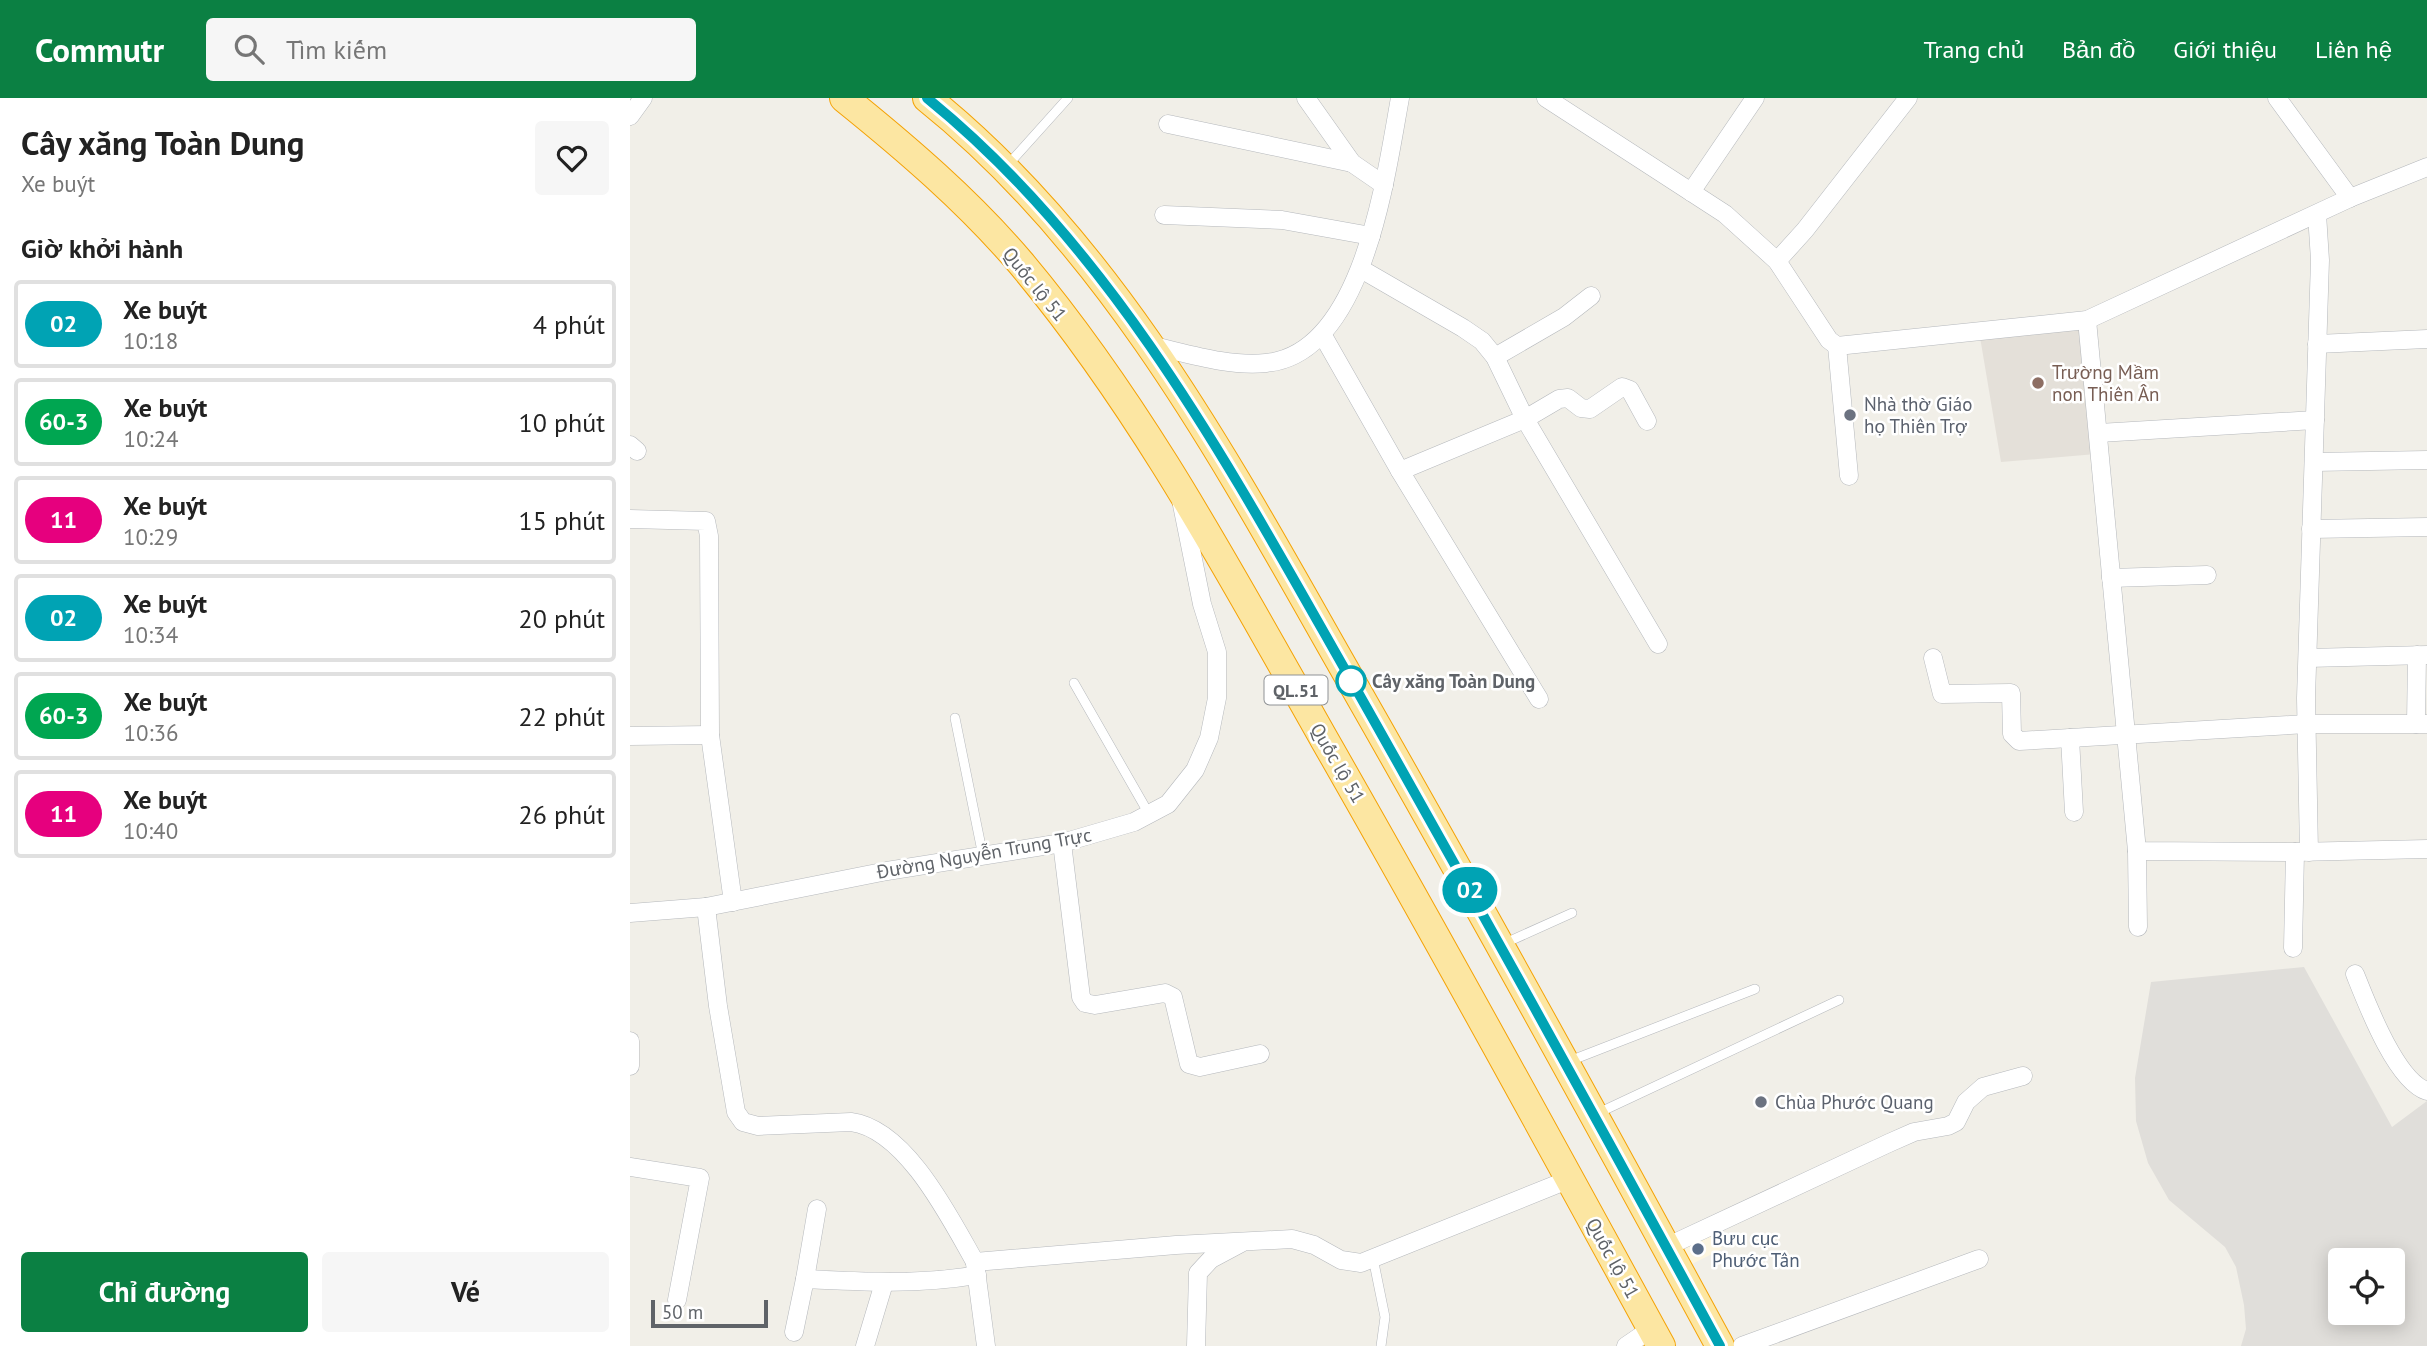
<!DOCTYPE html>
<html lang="vi">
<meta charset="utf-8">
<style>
body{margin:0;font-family:"PT Sans",sans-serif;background:#f6f6f6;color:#222;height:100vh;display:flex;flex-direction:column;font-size:26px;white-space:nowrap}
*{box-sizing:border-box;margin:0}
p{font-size:23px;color:#767676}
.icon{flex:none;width:38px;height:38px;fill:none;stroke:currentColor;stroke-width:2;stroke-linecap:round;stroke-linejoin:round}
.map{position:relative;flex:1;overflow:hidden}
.panel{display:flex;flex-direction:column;background:#fff;width:630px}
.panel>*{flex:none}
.badge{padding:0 14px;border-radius:23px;font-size:24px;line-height:46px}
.tools{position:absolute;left:1698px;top:1150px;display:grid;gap:14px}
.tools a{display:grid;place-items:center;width:77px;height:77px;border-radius:7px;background:#fff;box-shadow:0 4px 18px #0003;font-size:35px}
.scale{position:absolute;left:21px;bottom:18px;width:117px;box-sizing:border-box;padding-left:7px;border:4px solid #5f6368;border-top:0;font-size:19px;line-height:24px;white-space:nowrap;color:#5f6368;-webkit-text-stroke:5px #fff;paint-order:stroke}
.map>.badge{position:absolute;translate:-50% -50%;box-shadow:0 0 0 4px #fff}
h2{padding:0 21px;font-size:26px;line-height:63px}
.round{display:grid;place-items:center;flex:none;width:74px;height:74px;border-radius:7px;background:#f6f6f6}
.headline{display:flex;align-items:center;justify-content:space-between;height:119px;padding:0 21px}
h1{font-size:33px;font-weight:700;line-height:52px}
.action{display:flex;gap:14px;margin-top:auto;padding:14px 21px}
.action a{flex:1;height:80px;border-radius:7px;background:#0b8043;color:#fff;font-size:28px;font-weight:700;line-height:80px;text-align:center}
.action a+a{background:#f6f6f6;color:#222}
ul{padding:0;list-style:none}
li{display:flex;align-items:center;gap:21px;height:88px;margin:0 14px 10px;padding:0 7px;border:4px solid #e0e0e0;border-radius:7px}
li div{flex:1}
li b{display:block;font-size:26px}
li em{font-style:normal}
li .badge{min-width:77px;font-weight:700;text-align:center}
header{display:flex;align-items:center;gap:42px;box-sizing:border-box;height:98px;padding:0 35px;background:#0b8043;color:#fff}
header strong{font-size:33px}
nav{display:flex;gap:38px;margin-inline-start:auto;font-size:24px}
.search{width:490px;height:63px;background:#f6f6f6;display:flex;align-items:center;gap:18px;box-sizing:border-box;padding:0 24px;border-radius:7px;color:#767676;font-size:26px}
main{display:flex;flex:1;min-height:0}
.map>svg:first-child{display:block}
.commercial{fill:#fdf6e0}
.industrial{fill:#e0deda;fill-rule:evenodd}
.education{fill:#e4e0d9}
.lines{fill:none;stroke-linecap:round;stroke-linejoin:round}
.service-casing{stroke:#b5b8bc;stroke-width:10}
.minor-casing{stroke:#b5b8bc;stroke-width:19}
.trunk-casing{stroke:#f4a205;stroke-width:30}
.service{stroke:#fff;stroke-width:9}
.minor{stroke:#fff;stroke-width:18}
.trunk{stroke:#fce6a2;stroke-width:28}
.line-casing{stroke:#fff;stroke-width:16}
.line{stroke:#00a3b4;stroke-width:10}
.education-dot{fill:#8d6e63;stroke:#fff;stroke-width:2.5}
.worship-dot{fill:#6b7280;stroke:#fff;stroke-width:2.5}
.stop-dot{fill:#fff;stroke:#00a3b4;stroke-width:3.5}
.service-dot{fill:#5c6f8a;stroke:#fff;stroke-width:2.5}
.labels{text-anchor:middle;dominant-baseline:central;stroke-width:5;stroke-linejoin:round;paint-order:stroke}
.shield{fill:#fff;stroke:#8f9295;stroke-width:2}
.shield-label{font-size:18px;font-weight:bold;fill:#5f6368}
.street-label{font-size:19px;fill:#5f6368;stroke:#fff}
.education-label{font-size:19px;fill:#785e54;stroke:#fff;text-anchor:start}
.worship-label{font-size:19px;fill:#5b616d;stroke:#fff;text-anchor:start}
.stop-label{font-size:19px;font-weight:bold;fill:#5f6368;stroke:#fff;text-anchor:start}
.service-label{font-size:19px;fill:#4e5e75;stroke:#fff;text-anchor:start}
</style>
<header>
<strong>Commutr</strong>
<div class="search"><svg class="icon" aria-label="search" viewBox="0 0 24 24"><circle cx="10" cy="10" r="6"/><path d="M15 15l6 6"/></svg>Tìm kiếm</div>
<nav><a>Trang chủ</a><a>Bản đồ</a><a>Giới thiệu</a><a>Liên hệ</a></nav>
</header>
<main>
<section class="panel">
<div class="headline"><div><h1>Cây xăng Toàn Dung</h1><p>Xe buýt</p></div><a class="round"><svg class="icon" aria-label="heart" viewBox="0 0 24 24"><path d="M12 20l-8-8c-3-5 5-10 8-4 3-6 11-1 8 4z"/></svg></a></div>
<h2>Giờ khởi hành</h2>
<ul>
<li><span class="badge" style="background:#00a3b4;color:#fff">02</span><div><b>Xe buýt</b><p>10:18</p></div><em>4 phút</em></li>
<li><span class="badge" style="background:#00a651;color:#fff">60-3</span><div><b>Xe buýt</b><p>10:24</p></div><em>10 phút</em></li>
<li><span class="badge" style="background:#e6007e;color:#fff">11</span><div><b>Xe buýt</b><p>10:29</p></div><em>15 phút</em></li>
<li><span class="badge" style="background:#00a3b4;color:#fff">02</span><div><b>Xe buýt</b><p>10:34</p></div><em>20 phút</em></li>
<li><span class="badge" style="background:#00a651;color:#fff">60-3</span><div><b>Xe buýt</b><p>10:36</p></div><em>22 phút</em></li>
<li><span class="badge" style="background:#e6007e;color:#fff">11</span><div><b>Xe buýt</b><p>10:40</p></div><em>26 phút</em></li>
</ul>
<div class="action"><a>Chỉ đường</a><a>Vé</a></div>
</section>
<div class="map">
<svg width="1797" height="1248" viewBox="0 0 1797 1248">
<rect width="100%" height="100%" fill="#f1efe8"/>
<polygon class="commercial" points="1084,1133 1092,1151 1054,1170 1043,1151"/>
<path class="industrial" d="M 1674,869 L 1762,1029 L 1797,1003 L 1797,1248 L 1611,1248 L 1616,1231 L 1614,1207 L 1606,1169 L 1595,1149 L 1539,1102 L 1518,1065 L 1506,1023 L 1505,980 L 1521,884 ZM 1710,1162 L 1762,1162 L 1762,1214 L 1710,1214 Z"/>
<polygon class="education" points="1453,228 1466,356 1371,364 1350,239"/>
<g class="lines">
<defs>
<g id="service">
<polyline points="376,69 438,0"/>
<polyline points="444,585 519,716"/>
<polyline points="325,620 353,758"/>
<polyline points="873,846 942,815"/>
<polyline points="937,964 1125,891"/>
<polyline points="966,1016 1209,902"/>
<polyline points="743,1160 755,1219 751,1248"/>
</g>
<g id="minor">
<polyline points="676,0 722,65 754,87"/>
<polyline points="916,0 1095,116 1147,163 1199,242 1207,248 1457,222 1720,100 1797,69"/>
<polyline points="1647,0 1720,100"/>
<polyline points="0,18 13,0"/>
<polyline points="538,26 722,65"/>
<polyline points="1061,94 1125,0"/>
<polyline points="534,117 652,122 741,138"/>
<polyline points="1147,163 1175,132 1278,0"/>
<polyline points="731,171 833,230 852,243 865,259 895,321 1028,546"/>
<polyline points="1457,222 1507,753 1665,754 1797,751"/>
<polyline points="692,236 770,373 909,601"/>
<polyline points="1687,246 1797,241"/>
<path d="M 519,247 C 556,255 598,269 636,265 C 734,256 756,76 770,0"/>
<polyline points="1207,248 1219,378"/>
<polyline points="865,259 934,219 961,198"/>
<polyline points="1469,335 1685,322"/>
<polyline points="0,347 7,353"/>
<polyline points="1684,364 1797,362"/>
<polyline points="770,373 895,321 929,301 938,300 951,310 960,311 992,289 1000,292 1017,323"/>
<polyline points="0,421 76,423 79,438 80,637 103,804"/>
<polyline points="1681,431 1797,429"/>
<polyline points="1481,480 1577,477"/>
<polyline points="1303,560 1312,596 1381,595 1382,636 1389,643 1677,626 1797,626"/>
<polyline points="1678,560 1797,557"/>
<polyline points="1786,626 1787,557"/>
<polyline points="0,638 80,637"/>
<polyline points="1440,640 1444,714"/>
<polyline points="432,745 451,899 455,905 465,907 535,895 543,899 559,966 570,969 630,956"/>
<polyline points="1507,753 1508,829"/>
<polyline points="1679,754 1676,600 1690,162 1687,116"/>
<path d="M 76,809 L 88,908 L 106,1014 L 113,1024 L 128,1028 L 221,1024 C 276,1031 320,1120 345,1164 L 546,1147 L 662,1141 L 684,1147 L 711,1162 L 731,1165 L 940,1081"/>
<polyline points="0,815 76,809 257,773 432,745 504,724 538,706 565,672 579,640 587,600 587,554 572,506 551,402"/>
<polyline points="1663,850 1665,754"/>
<path d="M 1725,876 C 1737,906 1766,983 1797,993"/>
<polyline points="0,943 0,968"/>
<polyline points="0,1069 70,1080 47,1202"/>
<polyline points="1036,1149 1259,1045 1284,1034 1318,1028 1326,1024 1336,1004 1353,989 1393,978"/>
<polyline points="345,1165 356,1248"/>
<polyline points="175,1181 187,1111"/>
<path d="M 164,1234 L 175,1181 C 233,1184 289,1187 347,1177"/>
<polyline points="235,1248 254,1185"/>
<polyline points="566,1248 568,1175 581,1161 611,1145"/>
<polyline points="996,1248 1021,1231"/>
<polyline points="1112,1248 1349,1161"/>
</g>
<g id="trunk">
<path d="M 214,0 C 276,50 338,103 390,164 C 512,309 601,477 694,641 C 809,842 920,1045 1031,1248"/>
<path d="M 297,0 C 488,153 605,380 724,588 C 849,807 970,1027 1090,1248"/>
</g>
</defs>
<use href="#service" class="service-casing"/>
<use href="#minor" class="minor-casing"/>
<use href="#trunk" class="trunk-casing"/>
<use href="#service" class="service"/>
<use href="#minor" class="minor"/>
<use href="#trunk" class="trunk"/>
</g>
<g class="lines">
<defs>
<path id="line" d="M 297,0 C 486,153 603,375 721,582 C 846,803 969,1025 1090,1248"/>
</defs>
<use href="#line" class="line-casing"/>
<use href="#line" class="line"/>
</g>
<circle class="education-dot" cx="1408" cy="285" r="7"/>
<g class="worship-dot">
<circle cx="1220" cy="317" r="7"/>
<circle cx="1131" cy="1004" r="7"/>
</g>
<circle class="stop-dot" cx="721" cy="583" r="14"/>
<circle class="service-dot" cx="1068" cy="1151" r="7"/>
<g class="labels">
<rect class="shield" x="634.5" y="577.5" width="63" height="29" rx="5"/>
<g class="shield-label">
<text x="666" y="592">QL.51</text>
</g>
<g class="street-label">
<text transform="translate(405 186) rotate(51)">Quốc lộ 51</text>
<text transform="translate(708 665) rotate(60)">Quốc lộ 51</text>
<text transform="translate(354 755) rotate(-10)">Đường Nguyễn Trung Trực</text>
<text transform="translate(983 1160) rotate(61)">Quốc lộ 51</text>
</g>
<g class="education-label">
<text x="1422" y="274">Trường Mầm<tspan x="1422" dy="22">non Thiên Ân</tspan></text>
</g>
<g class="worship-label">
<text x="1234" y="306">Nhà thờ Giáo<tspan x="1234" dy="22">họ Thiên Trợ</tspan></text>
<text x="1145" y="1004">Chùa Phước Quang</text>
</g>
<g class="stop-label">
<text x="742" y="583">Cây xăng Toàn Dung</text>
</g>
<g class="service-label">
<text x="1082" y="1140">Bưu cục<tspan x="1082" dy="22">Phước Tân</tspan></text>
</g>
</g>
</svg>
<div class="tools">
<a><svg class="icon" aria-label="locate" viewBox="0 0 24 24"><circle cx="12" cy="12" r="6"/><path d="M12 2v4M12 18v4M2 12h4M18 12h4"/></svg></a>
</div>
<div class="scale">50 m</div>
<b class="badge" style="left:840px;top:792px;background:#00a3b4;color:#fff">02</b>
</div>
</main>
